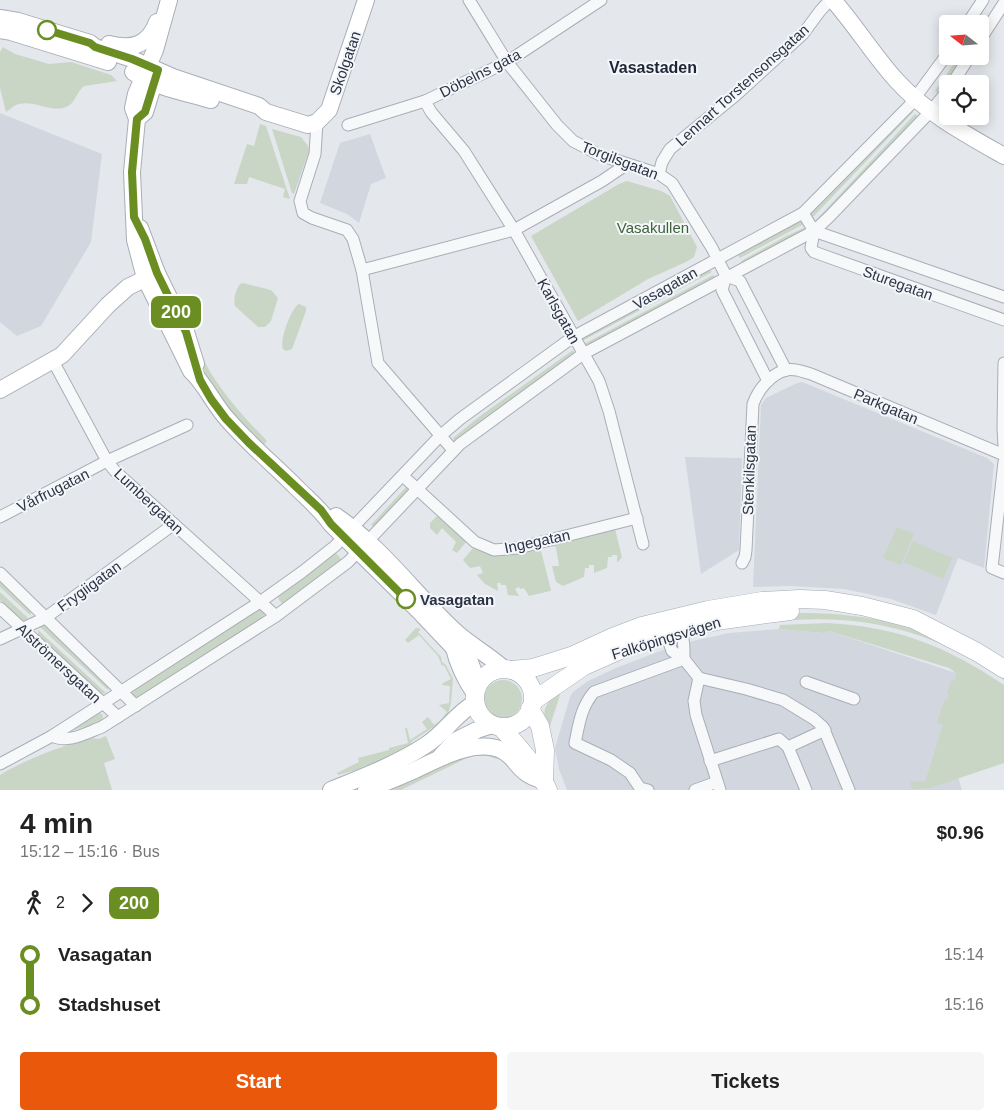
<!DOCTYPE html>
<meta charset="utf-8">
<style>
body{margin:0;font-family:Arial,sans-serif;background:#f6f6f6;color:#222;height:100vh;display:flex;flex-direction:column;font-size:19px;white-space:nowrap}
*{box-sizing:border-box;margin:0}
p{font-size:16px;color:#767676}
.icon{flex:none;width:28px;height:28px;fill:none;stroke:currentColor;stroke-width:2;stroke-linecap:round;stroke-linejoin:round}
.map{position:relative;height:790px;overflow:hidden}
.details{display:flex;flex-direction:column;background:#fff;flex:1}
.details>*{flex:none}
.badge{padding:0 10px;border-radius:8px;font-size:18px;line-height:32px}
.needle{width:32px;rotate:287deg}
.controls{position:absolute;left:939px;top:15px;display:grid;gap:10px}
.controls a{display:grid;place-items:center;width:50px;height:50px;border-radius:5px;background:#fff;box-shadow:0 2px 12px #0003;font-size:25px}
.map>.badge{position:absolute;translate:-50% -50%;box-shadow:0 0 0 2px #fff}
.legs{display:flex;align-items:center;gap:8px;height:55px;padding:0 20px;font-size:16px}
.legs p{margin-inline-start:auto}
.headline{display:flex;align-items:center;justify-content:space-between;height:85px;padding:0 20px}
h1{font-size:28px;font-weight:700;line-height:38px}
.action{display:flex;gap:10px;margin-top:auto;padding:10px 20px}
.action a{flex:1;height:58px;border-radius:5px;background:#ea580c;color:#fff;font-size:20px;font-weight:700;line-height:58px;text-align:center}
.action a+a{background:#f6f6f6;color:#222}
ul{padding:0 20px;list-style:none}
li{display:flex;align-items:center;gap:18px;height:50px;font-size:19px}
li i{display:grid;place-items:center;width:8px;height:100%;margin:0 6px;background:currentColor}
li i::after{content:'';width:12px;height:12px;margin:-6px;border:4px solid;border-radius:50%;background:#fff}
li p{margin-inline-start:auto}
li:first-child i{background:linear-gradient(#0000 50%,currentColor 0)}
li:last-child i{background:linear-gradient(currentColor 50%,#0000 0)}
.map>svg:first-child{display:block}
.built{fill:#d2d6de}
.green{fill:#c9d6c5}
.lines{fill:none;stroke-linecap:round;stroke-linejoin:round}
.street-casing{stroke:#a9aeb7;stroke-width:13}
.secondary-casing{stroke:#a9aeb7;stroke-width:18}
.primary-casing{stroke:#a3abb8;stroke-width:19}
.street{stroke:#f7f8fa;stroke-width:11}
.secondary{stroke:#fff;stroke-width:16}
.primary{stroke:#fff;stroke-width:18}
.line-1-casing{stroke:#fff;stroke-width:11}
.line-1{stroke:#6b8e23;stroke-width:8}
.stop-1-dot{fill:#fff;stroke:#6b8e23;stroke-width:2.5}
.labels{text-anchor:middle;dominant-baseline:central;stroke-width:4;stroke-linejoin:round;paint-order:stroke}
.street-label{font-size:15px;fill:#2b3445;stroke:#f4f6f9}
.park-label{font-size:15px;fill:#3f6138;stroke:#f4f6f9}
.stop-label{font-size:15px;font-weight:bold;fill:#2b3445;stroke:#f4f6f9;text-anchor:start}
.neighbourhood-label{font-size:16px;font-weight:bold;fill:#1d2536;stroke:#f4f6f9}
</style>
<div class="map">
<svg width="1004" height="790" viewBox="0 0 1004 790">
<rect width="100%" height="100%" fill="#e4e7ec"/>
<g class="built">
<polygon points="0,113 102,154 91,242 41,326 17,336 0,322"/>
<polygon points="370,134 386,178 371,184 359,223 347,214 320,203 340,143"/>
<polygon points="802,382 987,458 994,464 984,568 958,558 936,615 891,599 844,589 791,586 753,587 761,405 766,398 795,384"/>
<polygon points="685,457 742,458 739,550 701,574"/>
<polygon points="779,629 823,633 829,631 956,673 958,777 962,790 567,790 559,769 555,748 570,697 573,692 588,681 616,668 663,650 693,641 729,633"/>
</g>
<g class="green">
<path d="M 3,47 L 15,54 L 49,64 L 71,62 L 111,75 L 117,81 L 84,86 C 77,91 75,104 66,107 C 51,113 35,100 19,104 C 14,105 11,109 6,112 L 0,88 L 0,52 Z"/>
<polygon points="959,56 965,56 940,94 935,91"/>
<polygon points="909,109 913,112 813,217 811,214"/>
<polygon points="915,114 919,117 818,222 816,220"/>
<polygon points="260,124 266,126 290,199 283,197 285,189 249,177 247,184 234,184 247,144 254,146"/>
<polygon points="272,129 301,137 308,146 309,151 294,194 292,193"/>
<polygon points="627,181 661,191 670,196 697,247 694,257 686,262 648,279 578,321 531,236 619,184"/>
<polygon points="802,222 802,225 740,258 737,254 795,223"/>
<polygon points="804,228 806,232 743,265 741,261 786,236"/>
<polygon points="709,270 712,272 582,341 580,337"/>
<polygon points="713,275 715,278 587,346 584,344"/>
<path d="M 243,283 L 271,290 L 278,298 L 271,321 L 265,327 L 258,327 L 235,306 C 233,300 236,289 240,284 Z"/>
<path d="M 299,304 L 306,307 L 306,311 L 292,349 L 286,351 L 283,349 C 279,341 291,308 299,304 Z"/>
<path d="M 194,341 C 202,356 209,372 219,385 C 233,406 250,423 267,441 L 263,446 C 239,423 211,395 199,364 C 196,357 196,348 194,341 Z"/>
<polygon points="573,350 574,355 458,439 454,440 453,438 480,416"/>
<polygon points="408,485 408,491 374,528 371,525"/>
<polygon points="438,515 466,542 457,553 452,550 456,542 442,528 437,535 430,528 430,523"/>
<polygon points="897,527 914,534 901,565 883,558"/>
<polygon points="615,529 622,557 619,561 617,562 617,555 612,555 612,557 608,557 607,568 594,573 594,565 589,565 589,568 585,568 584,577 563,586 556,582 552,566 559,566 556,547 548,546"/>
<polygon points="913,541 952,558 943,579 904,562"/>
<path d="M 540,547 L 551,590 L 550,591 L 529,596 L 524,588 L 520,589 L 519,587 L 515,589 L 519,596 L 508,595 L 506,585 L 501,585 L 501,583 L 497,583 L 498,591 L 496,590 L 485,584 L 477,575 L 483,573 L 480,566 L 470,568 L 463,560 L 473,548 C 501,559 512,554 540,547 Z"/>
<polygon points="335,552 342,560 286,602 282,603 279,600 278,595"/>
<polygon points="0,581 32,611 30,615 0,587"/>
<polygon points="0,592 28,618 25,620 21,620 0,600"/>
<polygon points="257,609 262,609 265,611 264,618 139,698 134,696 132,693 135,688"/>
<path d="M 799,613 C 844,613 892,618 934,638 C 958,649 981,664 1004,677 L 1004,680 C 912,614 821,609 713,631 L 775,615 Z"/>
<path d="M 828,623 C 898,627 946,646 1004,685 L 1004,763 L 930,788 L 912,789 L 910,781 L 925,782 L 943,725 L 937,722 L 945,699 L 947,700 L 949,695 L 947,694 L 951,681 L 955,680 L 956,673 L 949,668 L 829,631 L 823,633 L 779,629 L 780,625 Z"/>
<polygon points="44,625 48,626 109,687 108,690 40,627"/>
<polygon points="416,628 421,629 418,632 441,657 442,662 446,665 453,679 451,703 448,714 441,722 411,742 413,746 364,769 366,765 360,769 338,775 337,773 359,762 358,758 389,750 389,748 408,743 405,728 407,728 410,740 427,729 422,722 428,717 434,725 440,721 447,712 439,705 449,703 450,686 442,685 443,683 451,679 444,665 442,666 438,656 419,635 408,643 405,640"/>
<polygon points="38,630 106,693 100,694 38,636"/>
<circle cx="503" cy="699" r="19"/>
<path d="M 559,692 L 560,695 L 548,732 C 542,712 542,706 559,692 Z"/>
<polygon points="98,712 103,715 102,721 95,724 66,732"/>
<path d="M 106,736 L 115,759 L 104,763 L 112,790 L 0,790 L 0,775 C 32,756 57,748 93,738 L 99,739 Z"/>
<polygon points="485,750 504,761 488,756 471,756 401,790 388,790 410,782 451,759"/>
</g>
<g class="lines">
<defs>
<g id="street">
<polyline points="469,0 507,62 557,125 573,141 600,155 659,174 672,183 712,248 726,276 740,281 786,370"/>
<polyline points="967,24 983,0"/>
<polyline points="980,40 1004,3"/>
<polyline points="952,84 970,56"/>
<polyline points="425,101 431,112 464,151 514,230 599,381 609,411 643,544"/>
<polyline points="317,122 315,154 300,201 303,213 312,218 347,230 353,239 362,270 378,363 453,450"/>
<polyline points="348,125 425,101 507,62 601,0"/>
<polyline points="659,174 662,162 670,149 736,95 803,34 820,11 830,0"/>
<polyline points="803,213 814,231 1004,297"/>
<polyline points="814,231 811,248 814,252 1004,320"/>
<polyline points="362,270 514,230 602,181 627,164"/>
<polyline points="726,276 722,290 768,381"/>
<polyline points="53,361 107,461 115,471 276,616"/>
<polyline points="1004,363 1003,428 1004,446"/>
<polyline points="1004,462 992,568 1004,573"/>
<polyline points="403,476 475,542 494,550 518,548 637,518"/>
<polyline points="0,517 107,461 187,425"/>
<path d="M 742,563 L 745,557 L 746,550 L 753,404 C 758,390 771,373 787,370 C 795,368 803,372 811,374 L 1004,455"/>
<polyline points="0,573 136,706"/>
<polyline points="0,608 118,717"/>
<path d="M 675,625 C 685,634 684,647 684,659"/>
<polyline points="667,629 666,634 672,651 684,659 699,678 694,701 696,715 720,790"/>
<polyline points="0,639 45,618 174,524"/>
<polyline points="699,678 746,689 783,700 814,719 823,727 849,790"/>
<polyline points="806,682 854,699"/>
<path d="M 52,736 C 68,744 86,733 102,727 L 276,616 L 348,562 L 460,444 L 583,354 L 814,231 L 829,217 L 931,111 L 948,90"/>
<polyline points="788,747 806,790"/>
<polyline points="710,761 779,739 788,747 825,730"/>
<polyline points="0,764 52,736 94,709 260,602 302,572 335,546 440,436 460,419 573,337 803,213 909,106 948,53"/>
<path d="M 648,790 L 640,788 L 630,773 L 611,760 L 575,743 C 579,724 581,707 594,692 L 684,659"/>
<polyline points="695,790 717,782"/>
</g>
<g id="secondary">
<path d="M 169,0 L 155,50 L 136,94 L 133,108 L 137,119 L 132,172 L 135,240 L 145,278 L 191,371 C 206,385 214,405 228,420 C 249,444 274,465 297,488 C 309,500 321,510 331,524 L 420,612 L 454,648 L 464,654 L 469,659 L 478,684"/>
<path d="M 833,0 C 856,26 874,56 897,81 C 926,113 967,135 1004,156"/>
<polyline points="0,18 18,21 90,43 95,47 132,59 173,77 259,106 266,112 308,125 317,122 329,110 366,0"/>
<polyline points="0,30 11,32 108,62"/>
<path d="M 109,44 C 132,50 149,45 157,22"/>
<path d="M 133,72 C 157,88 184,92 211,100"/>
<polyline points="137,119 145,112 157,73"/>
<polyline points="140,228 157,273 186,332 196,364"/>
<polyline points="0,390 62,355 108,305 128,287 157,273"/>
<path d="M 336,516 C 384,549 416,596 458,634 C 473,647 490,656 504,669"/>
<path d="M 454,648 C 458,666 465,679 475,694"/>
<polyline points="441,756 455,741 477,730 492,725"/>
<path d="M 331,790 C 363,777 397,764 426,745 C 445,733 456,713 475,703"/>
<path d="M 366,790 C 382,784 397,778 413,771 C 436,760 475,738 501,750 C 513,755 516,766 526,773 C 531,777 538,779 544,781"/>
</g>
<g id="primary">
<circle cx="504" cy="698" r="29"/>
<polyline points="512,670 533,668 574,655 613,637 642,626 708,610 762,601 800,599 825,600 862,606 913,619 977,652 1004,669"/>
<polyline points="533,701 584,666 627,647 680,630 716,621 790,611"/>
<polyline points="530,709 540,726 545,750 544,781"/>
<path d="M 501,727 C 518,747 537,766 548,790"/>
</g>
</defs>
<use href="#street" class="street-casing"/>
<use href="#secondary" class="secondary-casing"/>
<use href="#primary" class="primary-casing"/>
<use href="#street" class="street"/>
<use href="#secondary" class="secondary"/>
<use href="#primary" class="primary"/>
</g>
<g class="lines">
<defs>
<polyline id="line-1" points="47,30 90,43 95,47 132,59 158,70 145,112 137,119 132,172 134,217 145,239 157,273 186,332 200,380 211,399 226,419 249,443 321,510 331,524 406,599"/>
</defs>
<use href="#line-1" class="line-1-casing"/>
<use href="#line-1" class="line-1"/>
</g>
<g class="stop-1-dot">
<circle cx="47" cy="30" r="9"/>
<circle cx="406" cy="599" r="9"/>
</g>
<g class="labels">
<g class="street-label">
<text transform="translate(345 63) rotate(-71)">Skolgatan</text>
<text transform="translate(480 73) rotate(-27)">Döbelns gata</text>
<text transform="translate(742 85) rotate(-42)">Lennart Torstensonsgatan</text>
<text transform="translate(620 160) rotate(21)">Torgilsgatan</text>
<text transform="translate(898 283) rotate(20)">Sturegatan</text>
<text transform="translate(665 288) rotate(-29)">Vasagatan</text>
<text transform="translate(559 311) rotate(61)">Karlsgatan</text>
<text transform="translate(886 406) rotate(23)">Parkgatan</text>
<text transform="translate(749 470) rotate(-88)">Stenkilsgatan</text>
<text transform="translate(53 490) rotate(-27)">Vårfrugatan</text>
<text transform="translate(149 501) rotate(43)">Lumbergatan</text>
<text transform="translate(537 541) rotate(-12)">Ingegatan</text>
<text transform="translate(89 586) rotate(-36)">Frygiigatan</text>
<text transform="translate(666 638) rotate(-17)">Falköpingsvägen</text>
<text transform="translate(59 663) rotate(43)">Alströmersgatan</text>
</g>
<g class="park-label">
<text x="653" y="227">Vasakullen</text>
</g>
<g class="stop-label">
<text x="420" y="599">Vasagatan</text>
</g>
<g class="neighbourhood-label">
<text x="653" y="67">Vasastaden</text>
</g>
</g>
</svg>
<div class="controls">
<a><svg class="needle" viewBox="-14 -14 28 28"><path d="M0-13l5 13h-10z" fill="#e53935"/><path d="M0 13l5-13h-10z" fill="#767676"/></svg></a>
<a><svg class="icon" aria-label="locate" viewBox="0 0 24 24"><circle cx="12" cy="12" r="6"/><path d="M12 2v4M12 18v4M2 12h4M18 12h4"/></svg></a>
</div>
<b class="badge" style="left:176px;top:312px;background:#6b8e23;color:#fff">200</b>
</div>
<section class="details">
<div class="headline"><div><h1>4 min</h1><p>15:12 – 15:16 · Bus</p></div><b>$0.96</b></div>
<div class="legs"><svg class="icon" aria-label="walk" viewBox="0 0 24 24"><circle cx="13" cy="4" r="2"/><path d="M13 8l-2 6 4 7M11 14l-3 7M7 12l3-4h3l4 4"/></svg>2<svg class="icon" aria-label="forward" viewBox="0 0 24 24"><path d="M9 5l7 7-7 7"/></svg><b class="badge" style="background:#6b8e23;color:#fff">200</b></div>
<ul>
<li><i style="color:#6b8e23"></i><b>Vasagatan</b><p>15:14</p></li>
<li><i style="color:#6b8e23"></i><b>Stadshuset</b><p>15:16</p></li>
</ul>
<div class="action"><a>Start</a><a>Tickets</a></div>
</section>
